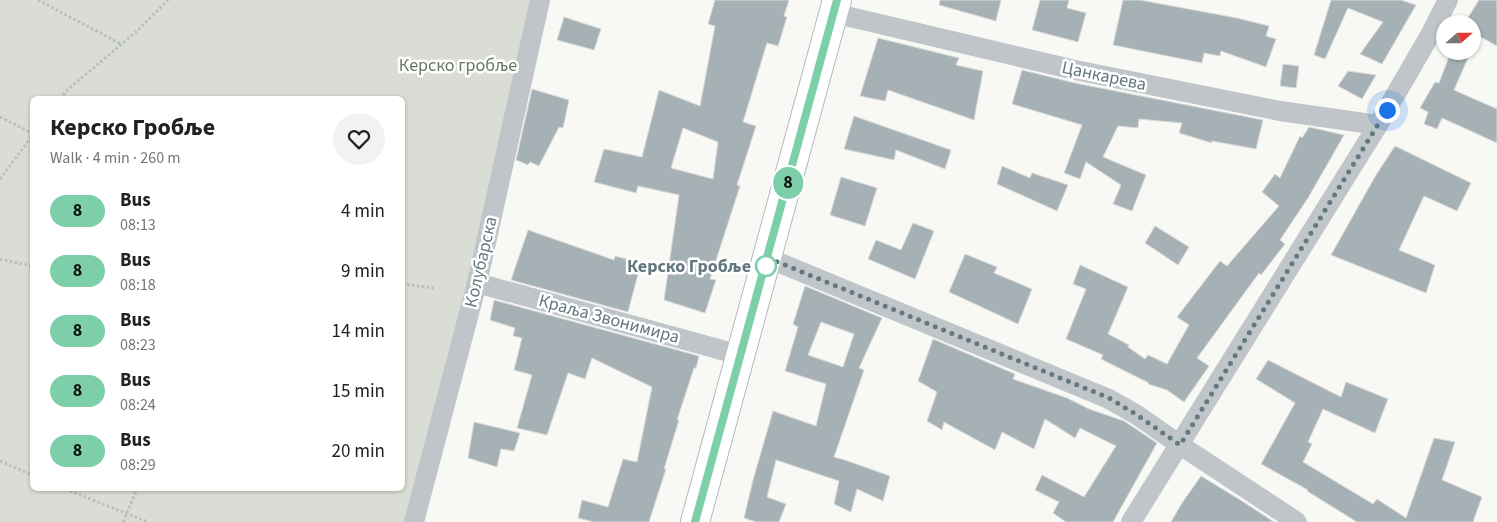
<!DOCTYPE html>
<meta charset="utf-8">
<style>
body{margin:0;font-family:"Source Sans 3",sans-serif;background:#f2f2f2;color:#222;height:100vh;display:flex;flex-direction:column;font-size:19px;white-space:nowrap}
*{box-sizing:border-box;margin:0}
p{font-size:16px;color:#767676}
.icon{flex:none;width:28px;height:28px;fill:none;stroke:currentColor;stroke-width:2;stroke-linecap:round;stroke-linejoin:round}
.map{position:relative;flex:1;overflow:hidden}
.drawer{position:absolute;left:30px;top:96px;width:375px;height:395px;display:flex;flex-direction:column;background:#fff;border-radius:8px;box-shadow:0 1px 4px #0004}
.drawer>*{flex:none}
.badge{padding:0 10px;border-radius:16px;font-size:18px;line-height:32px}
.needle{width:32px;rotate:69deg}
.fabs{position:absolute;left:1436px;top:15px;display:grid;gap:10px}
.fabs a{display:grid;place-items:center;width:45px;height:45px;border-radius:50%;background:#fff;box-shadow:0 1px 4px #0004;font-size:25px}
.you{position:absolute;width:25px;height:25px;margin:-12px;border:4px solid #fff;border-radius:50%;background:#1a73e8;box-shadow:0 0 0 8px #1a73e833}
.map>.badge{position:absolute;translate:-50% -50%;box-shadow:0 0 0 2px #fff}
.round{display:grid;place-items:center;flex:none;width:52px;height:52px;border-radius:26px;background:#f2f2f2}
.summary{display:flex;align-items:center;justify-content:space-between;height:85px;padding:0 20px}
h1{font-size:24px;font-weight:700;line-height:38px}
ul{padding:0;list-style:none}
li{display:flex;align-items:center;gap:15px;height:60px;padding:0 20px}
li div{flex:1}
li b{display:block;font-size:19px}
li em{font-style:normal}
li .badge{min-width:55px;font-weight:700;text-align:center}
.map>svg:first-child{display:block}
.green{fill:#d9ddd5;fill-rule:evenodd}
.building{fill:#a6b1b5;stroke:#dad9d8;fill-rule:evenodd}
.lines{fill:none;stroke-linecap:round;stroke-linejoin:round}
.secondary-casing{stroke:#b2b9bc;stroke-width:30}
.path{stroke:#babec0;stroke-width:3;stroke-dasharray:2.5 2.5;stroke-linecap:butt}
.street{stroke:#bfc5c8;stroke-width:20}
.secondary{stroke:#fff;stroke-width:28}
.line-casing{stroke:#fff;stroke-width:11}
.line{stroke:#7ccfa9;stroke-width:8}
.walk{stroke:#647880;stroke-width:5;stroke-dasharray:0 9}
.stop-dot{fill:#fff;stroke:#7ccfa9;stroke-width:2.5}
.labels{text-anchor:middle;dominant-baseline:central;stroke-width:5;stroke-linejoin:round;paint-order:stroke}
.park-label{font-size:18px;fill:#697862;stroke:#fff}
.street-label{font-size:18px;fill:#647880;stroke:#fff}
.stop-label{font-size:18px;font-weight:bold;fill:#647880;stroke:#fff;text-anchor:end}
</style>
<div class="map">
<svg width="1497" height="522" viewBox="0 0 1497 522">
<rect width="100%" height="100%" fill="#f8f8f5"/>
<path class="green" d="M 0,0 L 538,0 L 416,522 L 0,522 ZM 32,99 L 402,99 L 402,489 L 32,489 Z"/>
<g class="building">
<path d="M 715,0 L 789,0 L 784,16 L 787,17 L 778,46 L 767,43 L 743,122 L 756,126 L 737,185 L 740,186 L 710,279 L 716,280 L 705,313 L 664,300 L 679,195 L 638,186 L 636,193 L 594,182 L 604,149 L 642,157 L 659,90 L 700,106 L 715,26 L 708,24 ZM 683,128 L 718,142 L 713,179 L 671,168 Z"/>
<polygon points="940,0 1001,0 996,21 939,5"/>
<polygon points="1040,0 1069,0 1067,8 1086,13 1078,42 1032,30"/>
<polygon points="1123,0 1140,0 1237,18 1269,26 1266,36 1276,39 1266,67 1221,51 1220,56 1204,53 1202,63 1113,45"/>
<polygon points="1331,0 1401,0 1416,5 1382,64 1360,54 1383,22 1348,8 1325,59 1314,55"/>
<polygon points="1479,0 1497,0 1497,46 1479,36 1472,47 1472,24 1464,24"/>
<polygon points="564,17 601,29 594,50 557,40"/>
<polygon points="878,38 959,58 956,65 983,71 974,120 888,90 885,101 860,96"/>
<polygon points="1451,51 1471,51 1454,90 1497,109 1497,143 1442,118 1437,129 1424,124 1428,112 1420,108 1435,82 1439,83"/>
<polygon points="1283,64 1299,66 1296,88 1280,86"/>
<polygon points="1022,70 1075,83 1263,120 1256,149 1212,141 1212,143 1179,133 1182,123 1139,119 1138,128 1118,126 1103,157 1146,175 1132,211 1113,204 1121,185 1086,162 1080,179 1064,173 1082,125 1012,104"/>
<polygon points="1348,71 1376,75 1362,99 1338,86"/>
<polygon points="532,89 569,100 563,128 559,127 539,166 530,162 528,165 516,160"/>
<polygon points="854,116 951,150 945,169 896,150 894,160 844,149"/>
<polygon points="1309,127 1344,135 1308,198 1280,240 1285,244 1261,275 1259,273 1197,358 1209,366 1184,402 1167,390 1148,384 1149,383 1101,359 1103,355 1066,339 1086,289 1073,284 1080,265 1128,287 1108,334 1129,345 1128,347 1145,359 1148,355 1167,364 1189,325 1177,317 1220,261 1227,266 1279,206 1262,192 1275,174 1280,178 1300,136 1302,138"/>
<polygon points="1395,146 1471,183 1457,211 1424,196 1399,250 1435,265 1426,293 1331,255 1376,175"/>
<polygon points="1002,166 1030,178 1032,173 1068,185 1057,211 997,184"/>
<polygon points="841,177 877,188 865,226 830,215"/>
<polygon points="913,223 934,231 915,279 868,259 876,240 901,250"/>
<polygon points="1155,226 1189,247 1178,265 1145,243"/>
<polygon points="528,230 614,260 615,256 641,263 628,312 511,280"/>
<polygon points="965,254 997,267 994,273 1032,289 1018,324 949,292"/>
<path d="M 805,286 L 882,318 L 859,368 L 864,370 L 834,457 L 845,460 L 890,476 L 883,501 L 857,489 L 851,512 L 834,504 L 839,481 L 776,460 L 767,497 L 786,504 L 779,522 L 756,522 L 744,518 L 753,480 L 773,411 L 816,426 L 826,384 L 785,371 L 798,327 L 793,324 ZM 821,322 L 854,334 L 843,367 L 808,355 Z"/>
<polygon points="494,300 699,356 696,368 694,368 677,420 679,420 664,469 666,469 649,522 594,522 578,518 582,500 608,507 623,459 637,462 652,387 592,358 585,379 568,373 547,435 517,428 532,375 514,370 522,338 513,336 515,328 490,320"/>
<polygon points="933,339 1015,374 1013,379 1067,398 1089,409 1124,421 1157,443 1113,522 1066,522 1053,513 1059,502 1035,490 1042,475 1084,497 1116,446 1080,428 1075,438 1045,419 1034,449 1002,432 995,450 944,422 942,430 927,421 937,392 918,381"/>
<polygon points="1268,360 1341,397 1346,382 1388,399 1375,433 1323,409 1308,442 1312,444 1303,462 1373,504 1377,499 1406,518 1434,438 1455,442 1442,480 1482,497 1473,522 1357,522 1307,491 1308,490 1261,464 1295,403 1256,379"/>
<polygon points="474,422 520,433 514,451 501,449 497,467 468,458"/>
<polygon points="1201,476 1242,501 1274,522 1171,522 1182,503"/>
</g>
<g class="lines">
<defs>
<polyline id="secondary" points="695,522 837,0"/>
</defs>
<use href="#secondary" class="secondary-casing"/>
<g class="path">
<polyline points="38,0 121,44"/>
<polyline points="60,99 66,91 136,32 168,0"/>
<polyline points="0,117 32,133"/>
<polyline points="0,179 32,136"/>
<polyline points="0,259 32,266"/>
<polyline points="402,284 434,288"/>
<polyline points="0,461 32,475"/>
<polyline points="65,489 148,522"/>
<polyline points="123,522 137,489"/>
</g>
<g class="street">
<polyline points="833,13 1075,70 1280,111 1378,125"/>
<polyline points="768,258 1109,399 1137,415 1180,445 1297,522"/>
<polyline points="477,283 740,355"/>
<polyline points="414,522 477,283 540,0"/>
<polyline points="1131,522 1378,125 1430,35 1448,0"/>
</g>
<use href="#secondary" class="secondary"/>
</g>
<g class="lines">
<defs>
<polyline id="line" points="695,522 837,0"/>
</defs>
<use href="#line" class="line-casing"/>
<use href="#line" class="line"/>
<polyline class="walk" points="766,266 768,258 1109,398 1137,415 1180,445 1387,110"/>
</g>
<circle class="stop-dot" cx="766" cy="266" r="10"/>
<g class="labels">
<g class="park-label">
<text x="458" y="65">Керско гробље</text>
</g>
<g class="street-label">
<text transform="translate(1104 76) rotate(12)">Цанкарева</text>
<text transform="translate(481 262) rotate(-77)">Колубарска</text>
<text transform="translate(609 319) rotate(15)">Краља Звонимира</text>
</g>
<g class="stop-label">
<text x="751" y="266">Керско Гробље</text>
</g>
</g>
</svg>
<div class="fabs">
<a><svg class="needle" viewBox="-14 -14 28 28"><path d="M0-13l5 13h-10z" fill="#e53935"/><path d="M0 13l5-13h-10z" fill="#767676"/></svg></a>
</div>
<div class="you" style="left:1387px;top:110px"></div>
<b class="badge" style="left:788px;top:183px;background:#7ccfa9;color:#111">8</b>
<section class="drawer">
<div class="summary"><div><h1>Керско Гробље</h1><p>Walk · 4 min · 260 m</p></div><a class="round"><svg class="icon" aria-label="heart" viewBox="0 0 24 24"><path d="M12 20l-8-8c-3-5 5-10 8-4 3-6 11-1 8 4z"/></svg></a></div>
<ul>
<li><span class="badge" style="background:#7ccfa9;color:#111">8</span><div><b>Bus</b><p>08:13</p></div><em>4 min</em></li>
<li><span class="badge" style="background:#7ccfa9;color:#111">8</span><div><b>Bus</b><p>08:18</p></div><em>9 min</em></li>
<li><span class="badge" style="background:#7ccfa9;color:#111">8</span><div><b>Bus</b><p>08:23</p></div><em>14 min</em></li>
<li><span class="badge" style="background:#7ccfa9;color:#111">8</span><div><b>Bus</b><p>08:24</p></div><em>15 min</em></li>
<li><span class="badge" style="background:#7ccfa9;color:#111">8</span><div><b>Bus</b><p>08:29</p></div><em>20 min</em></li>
</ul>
</section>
</div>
